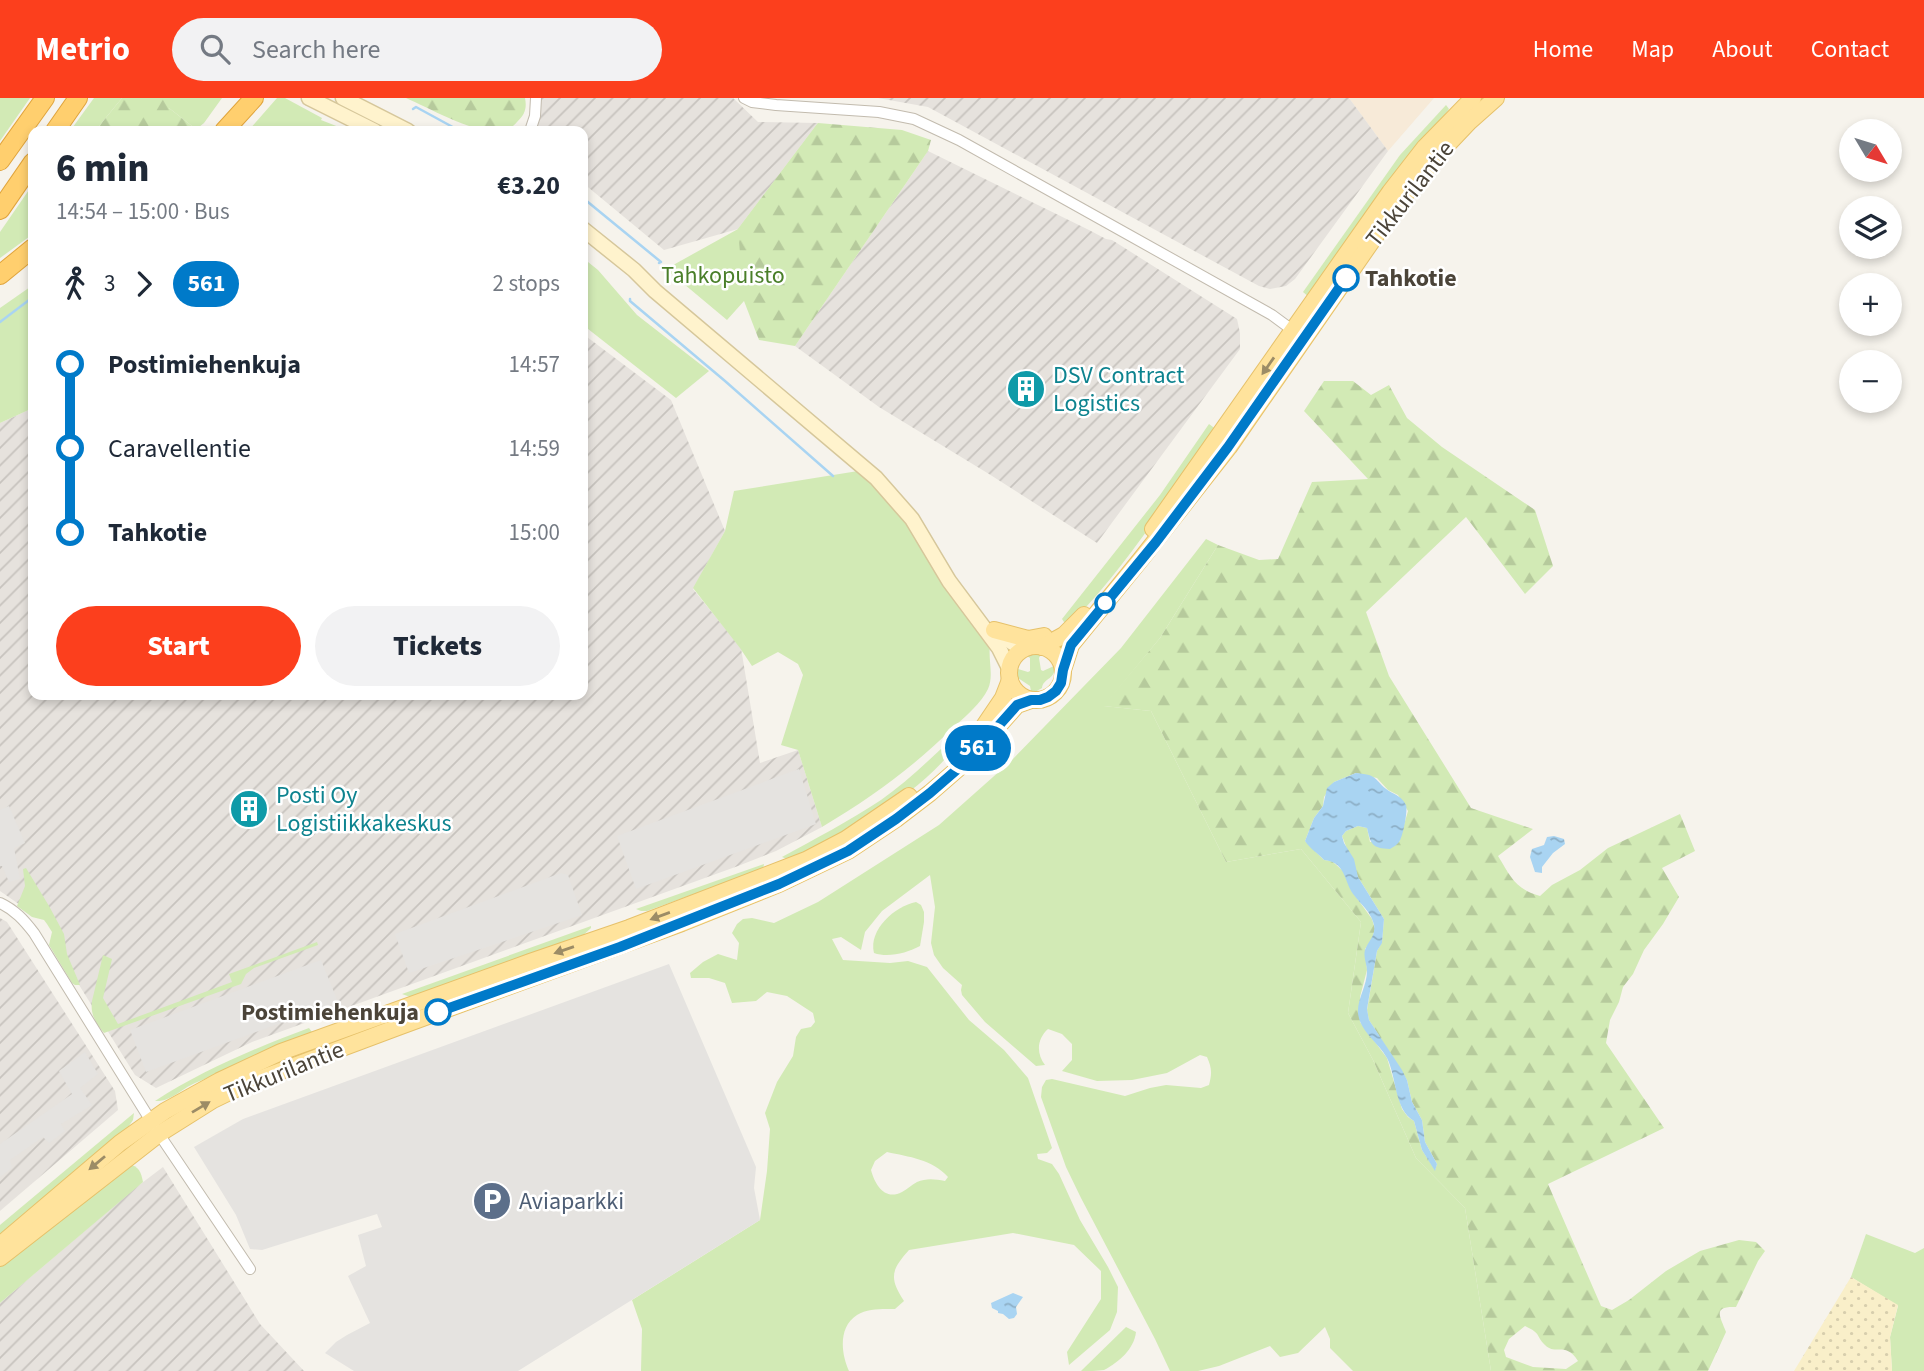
<!DOCTYPE html>
<meta charset="utf-8">
<style>
body{margin:0;font-family:"Source Sans 3",sans-serif;background:#f2f2f3;color:#1f2937;height:100vh;display:flex;flex-direction:column;font-size:26px;white-space:nowrap}
*{box-sizing:border-box;margin:0}
p{font-size:23px;color:#747a83}
.icon{flex:none;width:38px;height:38px;fill:none;stroke:currentColor;stroke-width:2;stroke-linecap:round;stroke-linejoin:round}
.map{position:relative;flex:1;overflow:hidden}
.sheet{position:absolute;left:28px;top:28px;width:560px;height:574px;display:flex;flex-direction:column;background:#fff;border-radius:14px;box-shadow:0 4px 10px #0003}
.sheet>*{flex:none}
.badge{padding:0 14px;border-radius:23px;font-size:24px;line-height:46px}
.needle{width:46px;rotate:128deg}
.controls{position:absolute;left:1839px;top:21px;display:grid;gap:14px}
.controls a{display:grid;place-items:center;width:63px;height:63px;border-radius:50%;background:#fff;box-shadow:0 4px 10px #0003;font-size:35px}
.map>.badge{position:absolute;translate:-50% -50%;box-shadow:0 0 0 4px #fff}
.legs{display:flex;align-items:center;gap:10px;height:77px;padding:0 28px;font-size:23px}
.legs p{margin-inline-start:auto}
.overview{display:flex;align-items:center;justify-content:space-between;height:119px;padding:0 28px}
h1{font-size:38px;font-weight:800;line-height:52px}
.primary-button{display:flex;gap:14px;margin-top:auto;padding:14px 28px}
.primary-button a{flex:1;height:80px;border-radius:42px;background:#fc3f1d;color:#fff;font-size:28px;font-weight:800;line-height:80px;text-align:center}
.primary-button a+a{background:#f2f2f3;color:#1f2937}
ul{padding:0 28px;list-style:none}
li{display:flex;align-items:center;gap:24px;height:84px;font-size:26px}
li i{display:grid;place-items:center;width:10px;height:100%;margin:0 9px;background:currentColor}
li i::after{content:'';width:18px;height:18px;margin:-9px;border:5px solid;border-radius:50%;background:#fff}
li p{margin-inline-start:auto}
li:first-child i{background:linear-gradient(#0000 50%,currentColor 0)}
li:last-child i{background:linear-gradient(currentColor 50%,#0000 0)}
header{display:flex;align-items:center;gap:42px;box-sizing:border-box;height:98px;padding:0 35px;background:#fc3f1d;color:#fff}
header strong{font-size:33px}
nav{display:flex;gap:38px;margin-inline-start:auto;font-size:24px}
.search{width:490px;height:63px;background:#f2f2f3;display:flex;align-items:center;gap:18px;box-sizing:border-box;padding:0 24px;border-radius:38px;color:#747a83;font-size:26px}
.map>svg:first-child{display:block}
.commercial{fill:#f7ead8}
.industrial{fill:url(#industrial-furrows)}
.green{fill:#d2eab5;fill-rule:evenodd}
.forest{fill:url(#forest-firs);fill-rule:evenodd}
.sand{fill:url(#sand-dots)}
.parking{fill:#e5e3e0}
.water{fill:url(#water-ripples)}
.lines{fill:none;stroke-linecap:round;stroke-linejoin:round}
.stream{stroke:#a9d4f2;stroke-width:2.5}
.street-casing{stroke:#c2bbae;stroke-width:12}
.secondary-casing{stroke:#d6c79b;stroke-width:17}
.primary-casing{stroke:#e6c16a;stroke-width:18}
.highway-casing{stroke:#e0a43c;stroke-width:20}
.street{stroke:#fff;stroke-width:10}
.secondary{stroke:#fff3cd;stroke-width:14}
.primary{stroke:#ffe39c;stroke-width:16}
.highway{stroke:#ffcf6e;stroke-width:18}
.oneway{fill:#9c8c66}
.line-1-casing{stroke:#fff;stroke-width:16}
.line-1{stroke:#007ac9;stroke-width:10}
.stop-1-dot{fill:#fff;stroke:#007ac9;stroke-width:3.5}
.labels{text-anchor:middle;dominant-baseline:central;stroke-width:5;stroke-linejoin:round;paint-order:stroke}
.street-label{font-size:24px;fill:#4b4439;stroke:#fff}
.park-label{font-size:24px;fill:#4a7f2a;stroke:#fff}
.stop-label{font-size:24px;font-weight:bold;fill:#4b4439;stroke:#fff;text-anchor:start}
.culture-label{font-size:24px;fill:#0d838f;stroke:#fff;text-anchor:start}
.service-label{font-size:24px;fill:#4e5e75;stroke:#fff;text-anchor:start}
</style>
<header>
<strong>Metrio</strong>
<div class="search"><svg class="icon" aria-label="search" viewBox="0 0 24 24"><circle cx="10" cy="10" r="6"/><path d="M15 15l6 6"/></svg>Search here</div>
<nav><a>Home</a><a>Map</a><a>About</a><a>Contact</a></nav>
</header>
<div class="map">
<svg width="1924" height="1273" viewBox="0 0 1924 1273">
<defs>
<pattern id="industrial-furrows" width="10" height="10" patternUnits="userSpaceOnUse" patternTransform="scale(1.75)"><rect width="10" height="10" fill="#e6e2dd"/><path d="M-1 1l2-2M0 10L10 0M9 11l2-2" fill="none" stroke="#c7c3be"/></pattern>
<pattern id="forest-firs" width="22" height="20" patternUnits="userSpaceOnUse" patternTransform="scale(1.75)"><rect width="22" height="20" fill="#d2eab5"/><path d="M5 1l3.5 6h-7zM16 11l3.5 6h-7z" fill="#b6ca9c"/></pattern>
<pattern id="sand-dots" width="8" height="8" patternUnits="userSpaceOnUse" patternTransform="scale(1.75)"><rect width="8" height="8" fill="#f9efc9"/><path d="M2 2h.1M6 6h.1" fill="none" stroke="#d7cead" stroke-width="1.8" stroke-linecap="round"/></pattern>
<pattern id="water-ripples" width="26" height="14" patternUnits="userSpaceOnUse" patternTransform="scale(1.75)"><rect width="26" height="14" fill="#a9d4f2"/><path d="M2 4q2-2 4 0t4 0M15 11q2-2 4 0t4 0" fill="none" stroke="#8caec5"/></pattern>
</defs>
<rect width="100%" height="100%" fill="#f6f3ec"/>
<polygon class="commercial" points="1349,0 1434,0 1388,53"/>
<g class="industrial">
<polygon points="541,0 733,0 758,24 818,25 738,131 664,152 583,85 583,33 535,33 540,20"/>
<polygon points="878,0 1349,0 1388,53 1295,181 1286,188 1270,191 1259,188 928,9"/>
<polygon points="928,53 1089,132 1106,141 1112,142 1237,221 1240,235 1240,251 1097,445 989,376 879,309 795,248"/>
<polygon points="583,236 671,302 725,433 693,491 741,550 760,665 798,652 822,729 776,753 738,768 252,944 156,990 135,977 53,845 59,838 46,818 36,818 0,793 0,325 33,310 33,597 583,597"/>
<polygon points="0,820 7,824 115,993 118,1012 0,1113"/>
<polygon points="163,1069 260,1226 304,1273 0,1273 0,1205 134,1091"/>
</g>
<g class="green">
<polygon points="0,0 30,0 0,43"/>
<polygon points="94,0 122,0 95,33 70,33"/>
<polygon points="169,0 222,0 204,25 194,33 185,33 192,28 169,10"/>
<polygon points="277,0 285,0 322,20 321,22 349,33 248,33"/>
<polygon points="1446,7 1449,11 1310,200 1303,194 1400,57"/>
<polygon points="818,25 744,203 727,222 666,171 738,131"/>
<polygon points="33,86 33,136 0,160 0,134"/>
<polygon points="583,160 598,172 637,217 709,273 676,300 583,227"/>
<polygon points="33,187 33,310 0,325 0,210"/>
<path d="M 1209,326 L 1217,332 C 1171,397 1128,467 1072,524 L 1069,526 L 1064,524 L 1062,521 L 1160,397 Z"/>
<path d="M 858,373 L 884,397 L 911,432 L 946,492 L 990,548 C 988,561 994,578 988,591 C 981,605 967,617 956,627 C 912,670 874,698 822,729 L 798,652 L 781,647 L 803,577 L 798,566 L 778,554 L 752,568 L 740,550 L 693,490 L 725,433 L 734,393 Z"/>
<path d="M 1206,441 L 1218,447 L 1160,540 L 1104,608 L 1151,613 L 1226,764 L 1301,751 L 1361,824 L 1348,915 L 1373,962 L 1416,1060 L 1465,1110 L 1491,1273 L 1353,1273 L 1330,1250 L 1330,1241 L 1325,1229 L 1298,1255 L 1280,1259 L 1270,1248 L 1219,1268 L 1198,1273 L 1170,1273 L 1155,1241 L 1081,1100 L 1066,1069 L 1041,999 L 1042,989 L 1046,982 L 1052,981 L 1125,998 L 1150,990 L 1166,987 L 1201,990 L 1209,987 C 1212,976 1212,970 1207,959 L 1200,957 L 1167,975 L 1132,982 L 1097,983 L 1062,973 L 1072,962 L 1072,946 L 1062,936 L 1048,931 C 1037,941 1036,955 1045,967 L 1036,968 L 985,924 L 962,897 L 961,892 L 962,887 L 943,870 L 934,857 L 931,845 L 935,809 L 930,777 L 882,813 L 865,834 L 861,852 L 841,839 L 832,841 L 843,862 L 890,865 L 908,863 L 927,869 L 969,922 L 1004,952 L 1028,980 L 1052,1050 L 1047,1055 L 1037,1056 L 1038,1061 L 1052,1066 L 1059,1076 L 1080,1122 L 1108,1169 L 1118,1189 L 1117,1214 L 1110,1232 L 1069,1267 L 1067,1254 L 1101,1201 L 1101,1173 L 1074,1147 L 1013,1135 L 909,1152 C 891,1172 889,1180 904,1203 L 895,1211 C 883,1211 868,1210 857,1217 C 838,1229 841,1256 849,1273 L 641,1273 L 642,1231 L 632,1202 L 760,1122 L 767,1073 L 770,1031 L 765,1015 L 777,984 L 793,958 L 796,939 L 801,931 L 811,929 L 815,924 L 813,915 L 787,898 L 767,894 L 756,903 L 732,905 L 725,885 L 709,880 L 691,880 L 690,875 L 703,864 L 718,856 L 737,862 L 739,845 L 732,835 L 737,826 L 743,821 L 752,820 L 774,825 L 818,804 L 939,727 L 1011,663 L 1121,550 ZM 887,1054 C 909,1059 932,1061 948,1079 L 945,1083 C 935,1081 926,1080 917,1084 C 911,1087 908,1091 902,1094 C 885,1103 875,1087 871,1072 L 875,1063 Z"/>
<path d="M 1030,556 L 1041,556 L 1039,560 L 1041,572 L 1043,573 L 1054,568 C 1057,581 1043,580 1042,590 L 1035,594 L 1031,593 L 1030,588 L 1018,580 L 1018,571 L 1028,574 L 1030,573 L 1030,560 L 1027,558 Z"/>
<path d="M 955,638 L 960,642 C 921,699 849,732 789,762 L 782,759 C 815,741 849,723 881,702 C 908,683 931,660 955,638 Z"/>
<polygon points="764,766 763,771 647,813 641,813 636,811"/>
<polygon points="26,770 49,808 64,836 67,856 80,887 75,887 72,885 49,847 52,834 47,826 44,822 32,819 17,808 25,788 23,771"/>
<path d="M 916,804 L 921,807 L 924,814 L 924,824 L 920,848 C 907,855 888,860 874,855 C 868,832 895,808 916,804 Z"/>
<polygon points="591,828 591,830 579,841 413,900 402,896"/>
<path d="M 317,844 L 318,847 L 254,870 L 246,876 L 241,886 L 104,935 C 96,926 90,916 92,903 L 103,857 L 112,861 L 103,900 L 118,926 L 232,884 L 229,876 Z"/>
<path d="M 309,930 L 312,934 C 273,952 234,969 195,985 C 181,991 171,1004 155,1003 C 203,972 255,950 309,930 Z"/>
<polygon points="134,1015 133,1022 126,1032 0,1139 0,1127"/>
<path d="M 128,1066 C 139,1068 141,1074 143,1084 L 0,1205 L 0,1165 Z"/>
<polygon points="1866,1136 1915,1155 1924,1150 1924,1273 1892,1273 1890,1239 1898,1208 1851,1179"/>
<path d="M 1126,1229 L 1136,1234 C 1134,1251 1119,1264 1104,1272 C 1098,1273 1088,1273 1081,1273 Z"/>
</g>
<g class="forest">
<polygon points="122,0 169,0 169,10 192,28 185,33 95,33"/>
<path d="M 406,0 L 525,0 C 527,10 525,17 517,24 C 514,28 508,32 504,33 C 480,39 429,10 406,0 Z"/>
<polygon points="818,25 902,32 931,42 928,53 795,248 759,242 744,203 738,131"/>
<path d="M 1324,283 L 1353,283 L 1371,297 L 1389,287 L 1407,320 L 1442,349 L 1535,412 L 1553,468 L 1525,496 L 1466,419 L 1366,514 L 1389,578 L 1471,710 L 1533,731 L 1498,758 C 1511,779 1515,791 1540,798 L 1552,787 L 1580,772 L 1608,750 L 1680,716 L 1695,753 L 1662,770 L 1679,799 L 1663,826 L 1644,852 L 1633,876 L 1623,889 L 1619,904 L 1610,922 L 1606,945 L 1664,1030 L 1548,1086 L 1601,1208 L 1612,1212 L 1629,1202 L 1666,1173 L 1700,1153 L 1739,1142 L 1756,1144 L 1765,1153 L 1758,1163 L 1736,1209 C 1712,1208 1720,1218 1726,1234 L 1708,1273 L 1491,1273 L 1465,1110 L 1416,1060 L 1373,962 L 1348,915 L 1361,824 L 1301,751 L 1226,764 L 1151,613 L 1103,608 L 1160,540 L 1218,447 L 1259,462 L 1278,461 L 1312,384 L 1368,381 L 1304,313 ZM 1356,675 L 1377,680 L 1388,692 L 1398,697 L 1408,713 L 1399,744 L 1370,744 L 1367,730 L 1358,728 L 1346,733 L 1342,738 L 1358,779 L 1384,821 L 1382,844 L 1377,853 L 1367,912 L 1369,922 L 1407,982 L 1412,1004 L 1422,1022 L 1425,1044 L 1437,1066 L 1435,1072 L 1422,1052 L 1414,1023 L 1408,1019 L 1402,1011 L 1387,960 L 1360,924 L 1360,899 L 1367,872 L 1365,851 L 1372,841 L 1375,831 L 1372,821 L 1351,792 L 1344,774 L 1332,763 L 1324,762 L 1305,743 L 1314,720 L 1323,708 L 1324,699 L 1334,684 ZM 1525,1228 C 1542,1236 1535,1237 1545,1247 C 1556,1258 1565,1243 1578,1263 L 1566,1271 L 1533,1269 L 1506,1259 L 1504,1252 L 1509,1241 Z"/>
</g>
<polygon class="sand" points="1851,1179 1898,1207 1890,1239 1892,1273 1794,1273"/>
<g class="parking">
<polygon points="799,671 816,726 636,791 617,738"/>
<polygon points="9,708 25,745 14,750 20,781 9,784 2,768 0,768 0,712"/>
<polygon points="561,775 568,777 582,817 409,875 395,836"/>
<polygon points="321,862 338,904 146,974 130,932"/>
<polygon points="669,866 756,1069 754,1090 760,1122 518,1273 354,1273 325,1255 336,1244 347,1237 370,1225 348,1178 366,1168 358,1137 382,1129 377,1116 262,1152 250,1151 236,1117 194,1049 243,1021"/>
<polygon points="85,954 98,976 80,990 92,1007 61,1026 65,1033 49,1045 43,1039 10,1062 12,1070 0,1079 0,1046 72,996 59,973"/>
</g>
<g class="water">
<path d="M 1356,675 C 1380,677 1373,682 1389,693 C 1396,697 1402,699 1406,707 C 1408,712 1403,739 1399,744 C 1397,747 1393,749 1390,751 C 1372,750 1371,747 1367,730 L 1358,728 L 1346,733 L 1342,738 L 1344,745 L 1354,761 L 1358,779 L 1384,821 L 1382,845 L 1377,853 L 1367,911 L 1369,922 L 1402,972 L 1407,982 L 1412,1004 L 1422,1022 L 1425,1044 L 1437,1066 L 1435,1073 L 1422,1052 L 1414,1023 C 1394,1011 1397,980 1387,960 C 1379,945 1360,934 1358,915 C 1357,901 1367,888 1367,873 C 1367,866 1363,859 1365,852 C 1368,843 1376,838 1374,827 C 1371,812 1357,804 1350,791 C 1344,778 1343,764 1324,762 C 1318,755 1310,751 1305,743 L 1314,720 L 1323,708 L 1327,690 L 1334,684 Z"/>
<polygon points="1554,738 1564,741 1565,746 1553,755 1542,769 1542,775 1535,774 1530,759 1532,751 1544,747 1547,739"/>
<polygon points="1013,1195 1023,1199 1016,1209 1017,1216 1014,1220 1009,1221 1003,1216 998,1215 998,1213 992,1210 991,1205"/>
</g>
<g class="lines">
<g class="stream">
<polyline points="413,11 416,9 460,33"/>
<polyline points="583,100 661,164 659,165"/>
<polyline points="630,201 630,203 725,283 833,378"/>
<polyline points="0,224 33,199"/>
</g>
<defs>
<g id="street">
<polyline points="744,0 752,4 776,7 879,14 914,21 959,42 1129,137 1272,217 1295,234"/>
<polyline points="530,33 535,18 536,0"/>
<path d="M 0,805 C 15,812 24,822 34,835 L 159,1036 L 250,1171"/>
</g>
<g id="secondary">
<polyline points="309,0 375,33"/>
<polyline points="343,0 408,33"/>
<polyline points="583,131 634,172 655,193 876,380 912,421 949,483 999,550 1009,570"/>
<polyline points="998,535 1014,546 1028,550"/>
</g>
<g id="primary">
<polyline points="1153,431 1390,94 1425,49 1473,0"/>
<polyline points="994,532 1028,541 1044,538"/>
<circle cx="1036" cy="575" r="27"/>
<polyline points="1042,549 1064,537 1084,517"/>
<polyline points="1063,572 1071,547 1141,461 1229,349 1399,104 1433,62 1469,24 1496,0"/>
<polyline points="982,631 1003,600 1010,582"/>
<polyline points="0,1147 120,1045 165,1013 219,983 281,954 530,864 629,830 806,762 846,741 909,698"/>
<polyline points="0,1160 159,1036 213,1002 246,986 398,929 682,825 779,786 848,753 896,721 930,695 968,662 1017,607 1031,602"/>
</g>
<g id="highway">
<polyline points="55,33 78,0"/>
<polyline points="224,33 254,0"/>
<polyline points="0,63 45,0"/>
<polyline points="0,112 33,64"/>
<polyline points="0,177 33,150"/>
</g>
</defs>
<use href="#street" class="street-casing"/>
<use href="#secondary" class="secondary-casing"/>
<use href="#primary" class="primary-casing"/>
<use href="#highway" class="highway-casing"/>
<use href="#street" class="street"/>
<use href="#secondary" class="secondary"/>
<use href="#primary" class="primary"/>
<use href="#highway" class="highway"/>
</g>
<defs><path id="oneway-solid" d="M-6-.8H1V-3.2L6.5 0L1 3.2V.8H-6Z" transform="scale(1.75)"/></defs>
<g class="oneway">
<use href="#oneway-solid" transform="translate(1268 268) rotate(125)"/>
<use href="#oneway-solid" transform="translate(660 818) rotate(160)"/>
<use href="#oneway-solid" transform="translate(564 852) rotate(161)"/>
<use href="#oneway-solid" transform="translate(201 1009) rotate(-31)"/>
<use href="#oneway-solid" transform="translate(97 1065) rotate(140)"/>
</g>
<g class="lines">
<defs>
<polyline id="line-1" points="438,914 620,849 779,786 848,753 896,721 930,695 968,662 1017,607 1031,602 1040,602 1048,599 1056,593 1061,585 1063,572 1071,547 1156,444 1228,349 1346,180"/>
</defs>
<use href="#line-1" class="line-1-casing"/>
<use href="#line-1" class="line-1"/>
</g>
<defs>
<symbol id="building-disc" viewBox="-11 -11 22 22"><circle r="9.5" fill="#0f9aa8" stroke="#fff"/><path d="M-4-6H4V6H1V3H-1V6H-4ZM-2.5-4.3h1.7v1.8h-1.7ZM.8-4.3h1.7v1.8H.8ZM-2.5-1h1.7V.8h-1.7ZM.8-1h1.7V.8H.8Z" fill="#fff"/></symbol>
<symbol id="parking-disc" viewBox="-11 -11 22 22"><circle r="9.5" fill="#5c6f8a" stroke="#fff"/><path d="M-3.5-5.5H1a3.5 3.5 0 0 1 0 7H-1V5.5H-3.5ZM-1-3.4V-.6H.8a1.4 1.4 0 0 0 0-2.8Z" fill="#fff"/></symbol>
</defs>
<g fill-rule="evenodd">
<use href="#building-disc" x="1004" y="269" width="44" height="44"/>
<use href="#building-disc" x="227" y="689" width="44" height="44"/>
<use href="#parking-disc" x="470" y="1081" width="44" height="44"/>
</g>
<g class="stop-1-dot">
<circle cx="1346" cy="180" r="12"/>
<circle cx="1105" cy="505" r="9"/>
<circle cx="438" cy="914" r="12"/>
</g>
<g class="labels">
<g class="street-label">
<text transform="translate(1410 96) rotate(-52)">Tikkurilantie</text>
<text transform="translate(284 974) rotate(-22)">Tikkurilantie</text>
</g>
<g class="park-label">
<text x="723" y="177">Tahkopuisto</text>
</g>
<g class="stop-label">
<text x="1365" y="180">Tahkotie</text>
<text x="419" y="914" text-anchor="end">Postimiehenkuja</text>
</g>
<g class="culture-label">
<text x="1053" y="277">DSV Contract<tspan x="1053" dy="28">Logistics</tspan></text>
<text x="276" y="697">Posti Oy<tspan x="276" dy="28">Logistiikkakeskus</tspan></text>
</g>
<g class="service-label">
<text x="519" y="1103">Aviaparkki</text>
</g>
</g>
</svg>
<div class="controls">
<a><svg class="needle" viewBox="-14 -14 28 28"><path d="M0-13l5 13h-10z" fill="#e53935"/><path d="M0 13l5-13h-10z" fill="#747a83"/></svg></a>
<a><svg class="icon" aria-label="layers" viewBox="0 0 24 24"><path d="M12 4l9 5-9 5-9-5zM3 14l9 5 9-5"/></svg></a>
<a>+</a>
<a>−</a>
</div>
<b class="badge" style="left:978px;top:650px;background:#007ac9;color:#fff">561</b>
<section class="sheet">
<div class="overview"><div><h1>6 min</h1><p>14:54 – 15:00 · Bus</p></div><b>€3.20</b></div>
<div class="legs"><svg class="icon" aria-label="walk" viewBox="0 0 24 24"><circle cx="13" cy="4" r="2"/><path d="M13 8l-2 6 4 7M11 14l-3 7M7 12l3-4h3l4 4"/></svg>3<svg class="icon" aria-label="forward" viewBox="0 0 24 24"><path d="M9 5l7 7-7 7"/></svg><b class="badge" style="background:#007ac9;color:#fff">561</b><p>2 stops</p></div>
<ul>
<li><i style="color:#007ac9"></i><b>Postimiehenkuja</b><p>14:57</p></li>
<li><i style="color:#007ac9"></i><span>Caravellentie</span><p>14:59</p></li>
<li><i style="color:#007ac9"></i><b>Tahkotie</b><p>15:00</p></li>
</ul>
<div class="primary-button"><a>Start</a><a>Tickets</a></div>
</section>
</div>
